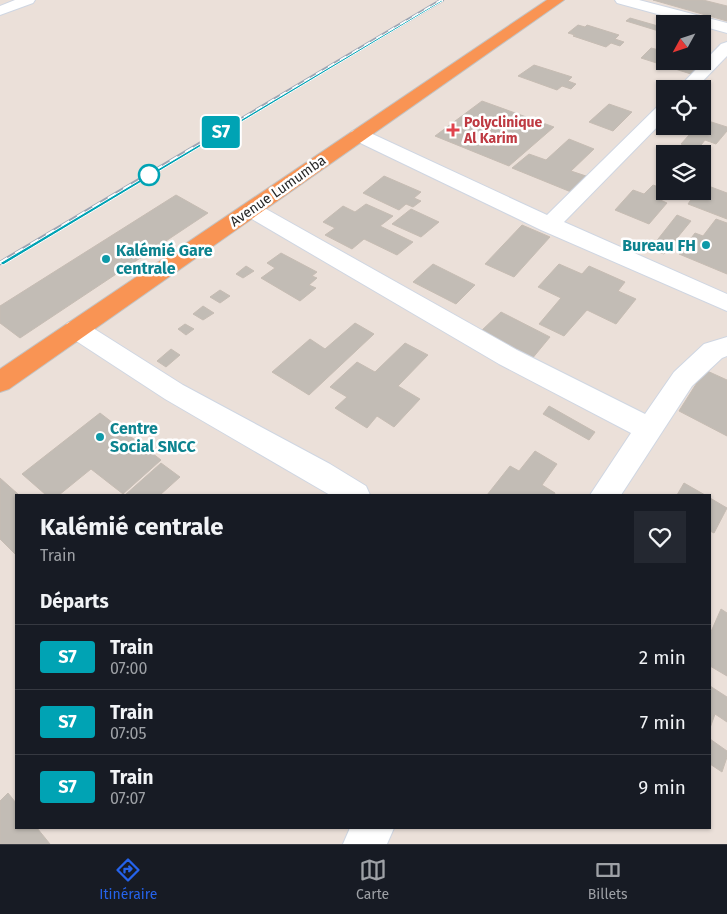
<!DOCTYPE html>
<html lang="fr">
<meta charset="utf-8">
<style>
body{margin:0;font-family:"Fira Sans",sans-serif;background:#242831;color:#f1f3f6;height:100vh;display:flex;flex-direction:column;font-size:19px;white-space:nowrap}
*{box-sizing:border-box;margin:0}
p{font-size:16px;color:#9ea1a6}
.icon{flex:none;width:28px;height:28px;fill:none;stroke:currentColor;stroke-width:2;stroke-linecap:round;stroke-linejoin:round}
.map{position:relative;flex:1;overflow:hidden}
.panel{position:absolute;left:15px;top:494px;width:696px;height:335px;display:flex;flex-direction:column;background:#171b24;border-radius:0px;box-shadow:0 1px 4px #0004}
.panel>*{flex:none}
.badge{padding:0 10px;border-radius:4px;font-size:18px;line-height:32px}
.needle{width:32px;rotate:230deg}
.fabs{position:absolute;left:656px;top:15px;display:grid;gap:10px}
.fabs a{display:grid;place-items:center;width:55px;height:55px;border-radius:0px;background:#171b24;box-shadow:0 1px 4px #0004;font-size:25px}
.map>.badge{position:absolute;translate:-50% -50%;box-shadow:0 0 0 2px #fff}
h2{padding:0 25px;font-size:19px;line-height:45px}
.round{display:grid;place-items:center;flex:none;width:52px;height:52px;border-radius:0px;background:#242831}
.headline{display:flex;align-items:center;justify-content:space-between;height:85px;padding:0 25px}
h1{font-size:24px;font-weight:700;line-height:38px}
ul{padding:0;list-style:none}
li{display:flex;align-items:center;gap:15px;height:65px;padding:0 25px;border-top:1px solid #363941}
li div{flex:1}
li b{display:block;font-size:19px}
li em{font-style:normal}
li .badge{min-width:55px;font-weight:700;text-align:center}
.menu{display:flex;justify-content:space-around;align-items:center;height:70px;border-top:1px solid #363941;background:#171b24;font-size:14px;color:#9ea1a6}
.menu a{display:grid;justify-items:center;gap:2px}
.menu .active{color:#2563eb}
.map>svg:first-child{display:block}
.building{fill:#c2bcb5;stroke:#c6bcb3}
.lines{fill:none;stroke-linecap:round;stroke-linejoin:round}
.minor-casing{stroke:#cfd6e2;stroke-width:2}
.trunk-casing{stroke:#c3c3c3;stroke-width:2}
.minor{fill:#fff;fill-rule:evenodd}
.trunk{fill:#f99454;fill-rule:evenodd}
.rail-far1-casing{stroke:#9ca4b3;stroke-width:4}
.rail-casing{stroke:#9ca4b3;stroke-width:4.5}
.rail-far1{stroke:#fff;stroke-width:2.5;stroke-dasharray:7;stroke-linecap:butt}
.rail{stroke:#fff;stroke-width:3;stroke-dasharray:9;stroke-linecap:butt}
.line{fill:#00a3b4;stroke:#fff}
.health-dot{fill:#e0444e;stroke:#fff;stroke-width:2}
.stop-dot{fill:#fff;stroke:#00a3b4;stroke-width:2.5}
.culture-dot{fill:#0f9aa8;stroke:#fff;stroke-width:2}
.labels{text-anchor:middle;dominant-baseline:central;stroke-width:5;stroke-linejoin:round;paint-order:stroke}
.far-health-label{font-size:14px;font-weight:bold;fill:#be3a42;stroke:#fff;text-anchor:start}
.far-street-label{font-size:14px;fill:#282828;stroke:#fff}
.culture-label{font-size:16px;font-weight:bold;fill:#0d838f;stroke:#fff;text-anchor:start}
</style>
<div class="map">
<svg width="727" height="844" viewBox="0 0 727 844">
<rect width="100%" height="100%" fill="#ebe0d9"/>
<g class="building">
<polygon points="653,0 703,0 727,6 727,21"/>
<polygon points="630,18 665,28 665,29 662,32 626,21"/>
<polygon points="578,25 585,27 587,25 619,35 615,39 624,42 620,46 611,43 606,47 573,36 575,35 568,33"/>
<polygon points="651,48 663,51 665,50 665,61 696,61 705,64 694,75 641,58"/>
<polygon points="534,65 572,77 568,81 576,84 571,89 562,86 557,90 518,76"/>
<polygon points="482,101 554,127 509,166 435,136"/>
<polygon points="609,104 632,112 613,131 589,122"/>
<polygon points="702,119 727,127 727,131 716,144 705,140 697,150 681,144 689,135 682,132 688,126 702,126"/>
<polygon points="569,139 594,149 571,171 592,178 576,194 512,168 529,154 546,160"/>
<polygon points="384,176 421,192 414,198 421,201 413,207 406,204 399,210 363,193"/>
<polygon points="703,184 727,193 727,219 688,204 697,191 702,191"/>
<polygon points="653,185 664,189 656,198 667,203 649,224 615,210 633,190 644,194"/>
<polygon points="176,195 208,213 20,338 0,323 0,306"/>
<polygon points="366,204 393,216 380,226 413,242 397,255 364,239 352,249 325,235 335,228 323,222 343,206 355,212"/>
<polygon points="411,209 439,222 421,237 392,224"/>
<polygon points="677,215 691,221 664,254 651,248"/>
<polygon points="716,219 727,223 727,274 679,254 695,233 703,236"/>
<polygon points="522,225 550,237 514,277 485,264"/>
<polygon points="281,253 317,272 312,276 317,278 309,285 316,288 300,301 261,278 275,268 267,263"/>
<polygon points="433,264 475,285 456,304 413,282"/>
<polygon points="559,264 582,274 589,266 625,282 618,291 636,299 616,324 587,310 564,336 539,324 561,298 538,287"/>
<polygon points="246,266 254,271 243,278 236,274"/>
<polygon points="220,290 230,296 220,303 210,297"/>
<polygon points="203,306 214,313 203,320 193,314"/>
<polygon points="501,312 550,337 531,360 480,332"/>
<polygon points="355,323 374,334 309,395 272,372 310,339 325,349"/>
<polygon points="185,324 194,329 186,335 178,329"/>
<polygon points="405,343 428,355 398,386 420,399 394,427 377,416 367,428 335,408 347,397 330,387 357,362 375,372"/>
<polygon points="171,349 180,355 166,367 157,361"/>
<polygon points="705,370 727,380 727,436 679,411"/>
<polygon points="549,406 595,432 589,440 543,414"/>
<polygon points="100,413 161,460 123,494 91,469 59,495 46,495 22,474"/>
<polygon points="535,451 557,464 542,485 555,493 554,495 487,495 510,466 519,471"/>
<polygon points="161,463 180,477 160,495 125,495"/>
<polygon points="0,478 19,495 16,495 16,555 0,539"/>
<polygon points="684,483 705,495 677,495"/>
<polygon points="710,498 727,508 714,533 710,531"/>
<polygon points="721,609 727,613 727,676 710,666 710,634"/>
<polygon points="710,686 727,697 727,722 715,714 710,728"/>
<polygon points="710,739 727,751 727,757 722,772 710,764"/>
<polygon points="8,793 16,803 16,828 37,828 50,844 0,844 0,801"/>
</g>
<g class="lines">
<defs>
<g id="minor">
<polygon points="15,0 35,0 33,3 0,15 0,6"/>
<polygon points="615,0 639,0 727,23 727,33 702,26 702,24 694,24 617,3"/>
<polygon points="727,42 727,56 695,89 677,89 721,44"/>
<polygon points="665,104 665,119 564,222 727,294 727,311 541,230 352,139 350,135 352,131 359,129 366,131 547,215 659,105"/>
<polygon points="252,204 259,205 517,350 645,414 674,372 704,344 727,337 727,356 722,358 692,386 621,495 590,495 631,433 499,364 245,215 241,210 245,205"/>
<polygon points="76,320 85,323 183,385 330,464 366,486 370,495 330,495 165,399 67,335 64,329 67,323"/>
<polygon points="350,828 394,828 387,844 343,844"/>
</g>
<polygon id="trunk" points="547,0 564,0 9,389 0,392 0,369"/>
</defs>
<use href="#minor" class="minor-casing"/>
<use href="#trunk" class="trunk-casing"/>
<use href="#minor" class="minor"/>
<use href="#trunk" class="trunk"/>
<defs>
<polyline id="rail-far1" points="208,139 442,0"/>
<polyline id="rail" points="0,263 210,138"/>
</defs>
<use href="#rail-far1" class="rail-far1-casing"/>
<use href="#rail" class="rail-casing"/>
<use href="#rail-far1" class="rail-far1"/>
<use href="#rail" class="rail"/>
</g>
<polygon class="line" points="442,0 443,1 3,265 0,263"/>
<path class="health-dot" d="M450.5 122.5h5v5h5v5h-5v5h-5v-5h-5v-5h5z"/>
<circle class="stop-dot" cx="149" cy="175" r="10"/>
<g class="culture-dot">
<circle cx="706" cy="245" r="5"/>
<circle cx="106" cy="259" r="5"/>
<circle cx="100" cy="437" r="5"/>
</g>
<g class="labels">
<g class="far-health-label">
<text x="464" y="122">Polyclinique<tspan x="464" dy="16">Al Karim</tspan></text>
</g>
<g class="far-street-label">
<text transform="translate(278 191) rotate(-35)">Avenue Lumumba</text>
</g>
<g class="culture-label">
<text x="696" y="245" text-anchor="end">Bureau FH</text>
<text x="116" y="250">Kalémié Gare<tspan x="116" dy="18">centrale</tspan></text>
<text x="110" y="428">Centre<tspan x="110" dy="18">Social SNCC</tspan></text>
</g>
</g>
</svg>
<div class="fabs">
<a><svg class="needle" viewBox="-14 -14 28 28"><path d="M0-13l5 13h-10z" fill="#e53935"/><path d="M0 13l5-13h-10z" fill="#9ea1a6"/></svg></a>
<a><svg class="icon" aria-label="locate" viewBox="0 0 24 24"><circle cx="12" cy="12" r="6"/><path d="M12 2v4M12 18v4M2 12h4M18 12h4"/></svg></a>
<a><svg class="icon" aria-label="layers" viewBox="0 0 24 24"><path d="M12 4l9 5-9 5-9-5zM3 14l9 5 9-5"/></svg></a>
</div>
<b class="badge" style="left:221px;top:132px;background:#00a3b4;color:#fff">S7</b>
<section class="panel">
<div class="headline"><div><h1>Kalémié centrale</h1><p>Train</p></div><a class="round"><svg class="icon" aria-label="heart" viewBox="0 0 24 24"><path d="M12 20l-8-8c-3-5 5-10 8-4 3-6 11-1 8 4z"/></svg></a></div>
<h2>Départs</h2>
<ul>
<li><span class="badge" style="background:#00a3b4;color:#fff">S7</span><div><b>Train</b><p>07:00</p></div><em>2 min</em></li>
<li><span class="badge" style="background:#00a3b4;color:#fff">S7</span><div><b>Train</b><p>07:05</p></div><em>7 min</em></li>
<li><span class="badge" style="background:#00a3b4;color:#fff">S7</span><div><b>Train</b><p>07:07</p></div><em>9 min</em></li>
</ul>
</section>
</div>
<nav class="menu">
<a class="active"><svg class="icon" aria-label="directions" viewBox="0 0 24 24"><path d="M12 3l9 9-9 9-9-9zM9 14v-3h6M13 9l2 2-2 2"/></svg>Itinéraire</a>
<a><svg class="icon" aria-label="map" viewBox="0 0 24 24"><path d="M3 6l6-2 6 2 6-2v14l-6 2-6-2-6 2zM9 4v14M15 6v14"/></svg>Carte</a>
<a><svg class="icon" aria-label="tickets" viewBox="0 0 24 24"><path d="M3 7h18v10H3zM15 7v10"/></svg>Billets</a>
</nav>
